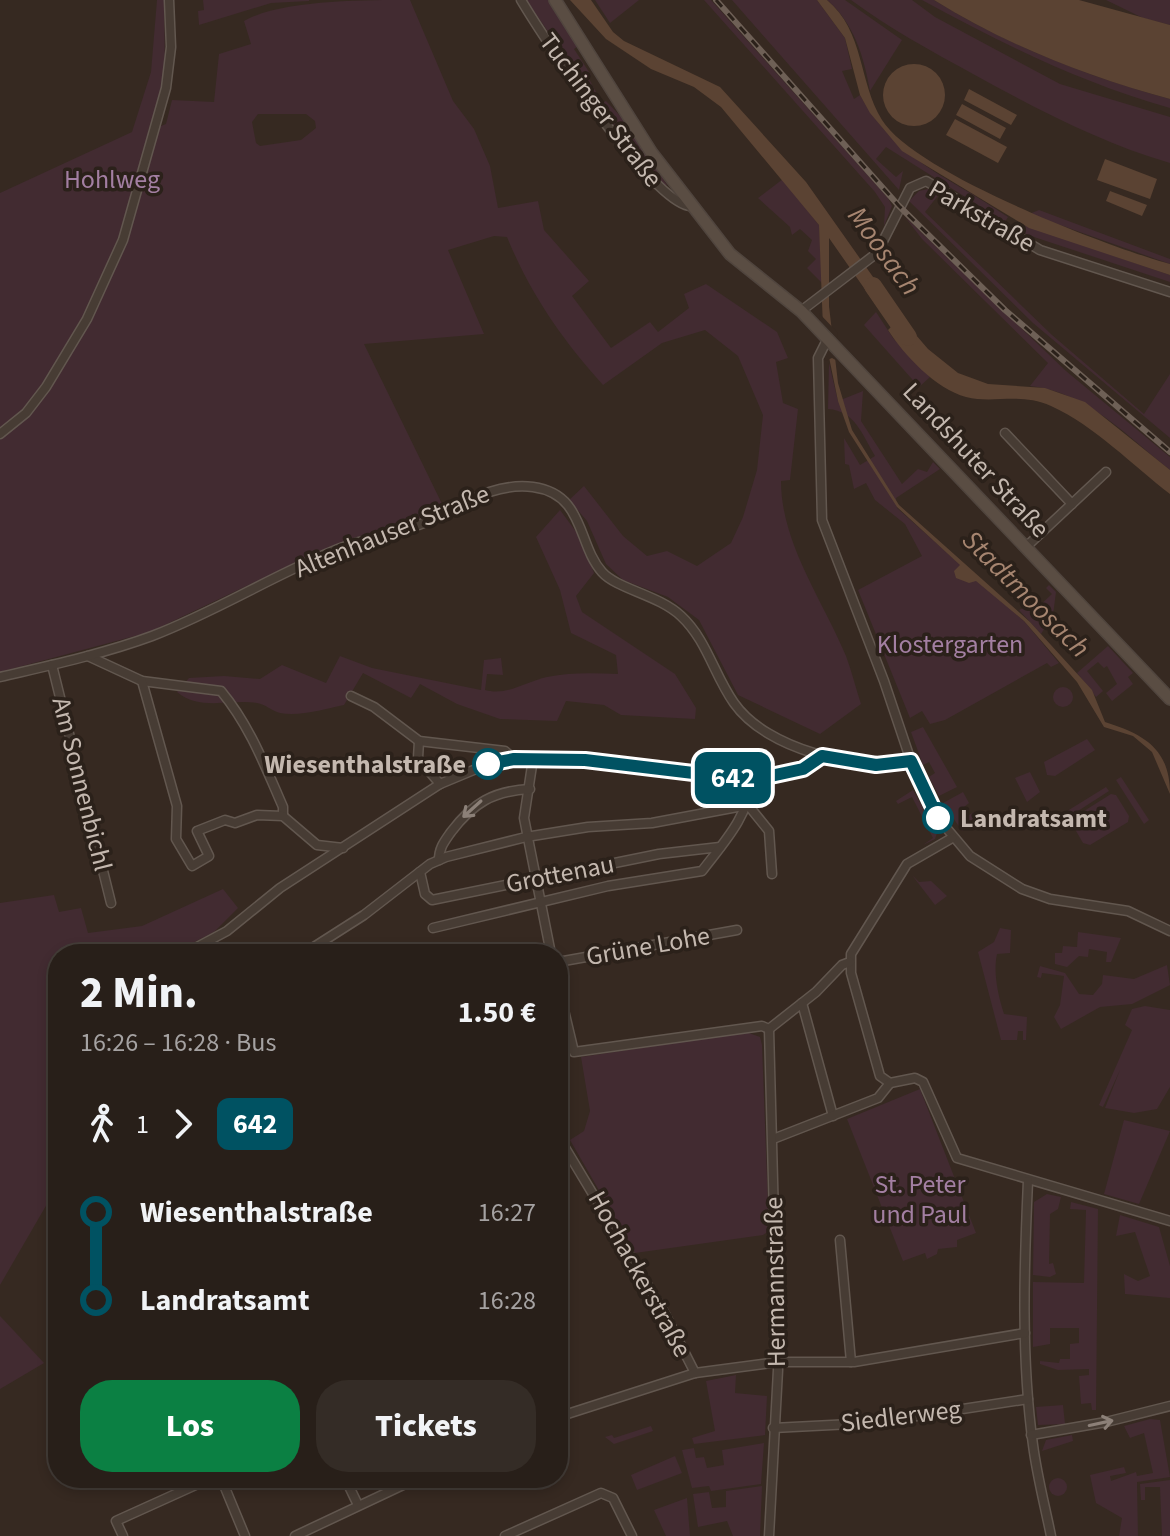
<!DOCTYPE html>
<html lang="de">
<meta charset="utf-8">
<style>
body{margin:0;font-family:"Source Sans 3",sans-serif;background:#342c26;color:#f1f3f6;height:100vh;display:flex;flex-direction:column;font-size:30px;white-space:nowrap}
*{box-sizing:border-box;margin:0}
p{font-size:26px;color:#a5a2a2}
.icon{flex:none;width:44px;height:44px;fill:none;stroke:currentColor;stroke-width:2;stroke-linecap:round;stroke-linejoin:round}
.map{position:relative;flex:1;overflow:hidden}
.sheet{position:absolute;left:48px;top:944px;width:520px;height:544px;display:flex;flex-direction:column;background:#281f19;border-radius:32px;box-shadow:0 4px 12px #0003,0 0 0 2px #443d38}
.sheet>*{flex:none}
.badge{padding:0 16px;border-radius:12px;font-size:28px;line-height:52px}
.map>.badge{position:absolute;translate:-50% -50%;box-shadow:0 0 0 4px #fff}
.legs{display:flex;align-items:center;gap:12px;height:88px;padding:0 32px;font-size:26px}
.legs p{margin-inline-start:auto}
.head{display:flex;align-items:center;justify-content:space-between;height:136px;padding:0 32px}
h1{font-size:44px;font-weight:800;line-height:60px}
.cta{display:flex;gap:16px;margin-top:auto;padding:16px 32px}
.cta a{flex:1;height:92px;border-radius:32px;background:#0b8043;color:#fff;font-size:32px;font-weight:800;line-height:92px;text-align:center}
.cta a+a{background:#342c26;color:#f1f3f6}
ul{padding:0 32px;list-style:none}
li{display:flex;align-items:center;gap:28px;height:88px;font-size:30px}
li i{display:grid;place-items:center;width:12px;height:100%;margin:0 10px;background:currentColor}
li i::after{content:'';width:20px;height:20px;margin:-10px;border:6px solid;border-radius:50%;background:#281f19}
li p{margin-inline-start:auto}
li:first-child i{background:linear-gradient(#0000 50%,currentColor 0)}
li:last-child i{background:linear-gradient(currentColor 50%,#0000 0)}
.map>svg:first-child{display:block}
.green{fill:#422b31;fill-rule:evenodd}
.water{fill:#5b4333}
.pier{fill:#362921}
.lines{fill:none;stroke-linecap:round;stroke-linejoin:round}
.river{stroke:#5b4333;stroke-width:18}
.street-casing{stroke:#62574f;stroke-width:11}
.secondary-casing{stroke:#50453e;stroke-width:14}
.street{stroke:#473c34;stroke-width:8}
.secondary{stroke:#5a4d43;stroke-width:11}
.rail-casing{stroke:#6e6056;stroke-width:6}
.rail{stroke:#2b211a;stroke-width:3;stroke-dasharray:9;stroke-linecap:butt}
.oneway{stroke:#8c8078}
.line-1-casing{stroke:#fff;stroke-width:18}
.line-1{stroke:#005262;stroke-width:12}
.stop-1-dot{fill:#fff;stroke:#005262;stroke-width:4}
.labels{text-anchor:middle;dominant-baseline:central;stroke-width:7;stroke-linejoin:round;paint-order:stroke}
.street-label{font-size:26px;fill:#c4b8af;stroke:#2b211a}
.park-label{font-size:26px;fill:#a37fa2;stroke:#2b211a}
.stop-label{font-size:26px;font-weight:bold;fill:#c4b8af;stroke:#2b211a;text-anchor:end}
.water-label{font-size:28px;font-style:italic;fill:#a68570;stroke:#2b211a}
</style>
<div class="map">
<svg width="1170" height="1536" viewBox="0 0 1170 1536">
<rect width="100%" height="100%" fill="#362921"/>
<g class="green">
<path d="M 157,0 L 164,0 L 165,67 L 160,99 L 148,131 L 166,124 L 172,100 L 214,102 L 219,54 L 251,44 L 244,21 C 280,0 364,0 410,0 L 453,101 L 474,129 L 490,166 L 498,208 L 538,201 L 544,230 L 589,281 L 572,296 L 611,348 L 650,322 L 658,332 L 689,308 L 684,294 L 706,284 L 777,332 L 788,358 L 776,362 L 783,403 L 798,409 L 790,480 L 781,481 C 781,543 823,601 846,656 C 852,672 856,689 861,704 L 820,734 L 738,695 L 699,620 L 668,597 L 623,580 L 606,564 L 587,521 L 569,500 L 584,486 L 623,536 L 647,556 L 667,551 L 697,566 L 731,543 L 743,517 L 757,470 L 763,415 L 738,356 L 705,330 L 662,343 L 603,385 C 561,338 531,295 507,237 L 494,236 L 448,250 L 484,334 L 364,344 L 444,508 L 414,522 L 320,551 L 150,632 L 0,672 L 0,193 L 132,132 L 151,72 ZM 258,114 L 306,114 L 315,121 L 316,128 L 301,140 L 260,146 L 256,143 L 252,122 Z"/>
<polygon points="203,0 309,0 309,1 271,3 199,25 198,11 204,10"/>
<polygon points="526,0 549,0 578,46 574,49 591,75 588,77 602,103 606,101 624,120 667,185 664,187 624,140"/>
<polygon points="595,0 639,0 610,23"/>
<polygon points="704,0 711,0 888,198 892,206 884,226 885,207 875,192"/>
<path d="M 732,0 L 817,0 L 845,38 L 852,69 L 842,71 L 854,99 L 860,95 C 899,163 947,175 1008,217 L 1005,222 L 886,147 L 876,159 L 896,177 L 903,171 L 899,190 Z"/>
<path d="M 827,0 L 845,0 L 902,40 L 870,91 C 864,57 854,23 827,0 Z"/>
<path d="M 851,0 L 912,0 L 935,17 L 1060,84 L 1170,117 L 1170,163 C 1101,143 1035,108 973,74 C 931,51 889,28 851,0 Z"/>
<path d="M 922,0 L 934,0 C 1007,45 1088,77 1170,99 L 1170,108 C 1081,83 1003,44 922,0 Z"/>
<polygon points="1106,0 1170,0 1170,25 1143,18"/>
<polygon points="783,179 819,225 823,284 807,268 816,259 808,251 812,240 800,229 792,235 790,227 758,198"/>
<polygon points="928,189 940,193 925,212 1052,335 1144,414 1170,374 1170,438 1033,323 909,201 919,191"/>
<polygon points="1039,210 1170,259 1170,264 1029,214"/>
<path d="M 905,217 L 1066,371 L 1170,457 L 1170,470 C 1127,436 1087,392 1030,386 L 1048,363 L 922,239 Z"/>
<polygon points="1021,224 1170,275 1170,282 1037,238 1018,231"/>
<polygon points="876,312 893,338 930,377 919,387 864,325"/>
<path d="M 829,363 L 838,401 L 863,391 L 861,421 L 902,484 L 918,469 L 927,472 L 933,462 L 940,469 L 896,498 L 897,508 L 1024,621 L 1059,663 L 1051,667 L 1047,663 L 945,720 L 930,724 L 922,711 L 910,718 L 858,590 L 922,556 L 905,524 L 875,500 L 866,483 L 854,489 L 849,465 L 845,464 L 844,438 L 860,465 L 875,456 C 862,434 855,411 828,409 Z"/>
<path d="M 560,510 L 580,537 L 594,573 L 576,596 L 582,612 L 675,674 L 696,708 L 695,719 L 621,715 L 604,705 L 566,701 L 557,721 L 500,719 L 457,704 L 420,684 L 411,698 L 363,673 L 344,705 C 325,709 299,717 280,713 C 272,711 265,704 257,703 C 231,699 198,711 177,692 L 189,678 L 224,676 L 260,679 L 282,665 L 326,683 L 340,656 L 372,668 L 481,690 L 484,660 L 501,658 L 503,675 L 487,674 L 485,690 C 507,696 525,682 547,677 C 571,672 594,673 618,674 L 616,655 L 571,633 L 560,590 L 536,537 Z"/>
<polygon points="1049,585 1056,592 1053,615 1041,634 1019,610 1031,604 1036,609 1052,594 1046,588"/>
<polygon points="1108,646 1133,673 1128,677 1133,684 1112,701 1106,693 1117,684 1107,666 1104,668 1098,662 1087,671 1103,691 1096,697 1077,673"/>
<circle cx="1063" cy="697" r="10"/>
<polygon points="923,727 957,787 939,796 929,777 935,773 929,762 923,765 911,732"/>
<polygon points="1087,739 1095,750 1055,776 1047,775 1044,762"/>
<polygon points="1030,772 1040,792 1027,802 1015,778"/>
<polygon points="1121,777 1149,820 1144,824 1116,780"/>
<polygon points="1106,787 1109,791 1067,818 1064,813"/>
<polygon points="913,790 937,833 935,839 923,845 933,838 912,797 898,804 896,801"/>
<polygon points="963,792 969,803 964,807 969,815 974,812 979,821 962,831 943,803"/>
<polygon points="1111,794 1116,795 1129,816 1128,822 1090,845 1083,843 1072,824 1073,818"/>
<polygon points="912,875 919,882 931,881 947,896 935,905"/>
<polygon points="223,889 238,908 214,932 171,954 58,954 58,1185 0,1285 0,903 54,895 59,912 81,908 88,933 142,926"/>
<path d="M 1000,928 L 1011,930 L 1010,953 L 997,954 C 993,973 998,995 1004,1014 L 1027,1017 L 1026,1040 L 1023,1040 L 1023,1031 L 1018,1031 L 1017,1040 L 1001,1040 L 978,952 L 994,942 Z"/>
<polygon points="1078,932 1121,938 1111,962 1106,962 1107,952 1089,949 1088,957 1079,956 1067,967 1055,964 1055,953 1062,953 1063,946 1077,947"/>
<polygon points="1167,965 1170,985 1132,1004 1100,1007 1061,1029 1054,1017 1060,1005 1064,976 1042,973 1041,978 1037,977 1040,966 1065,973 1079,994 1093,995 1102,984 1103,975 1134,979"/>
<polygon points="1145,1006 1170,1010 1170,1087 1157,1109 1134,1113 1105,1108 1120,1070 1103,1107 1099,1105 1132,1030 1125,1025 1132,1009"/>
<polygon points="746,1032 760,1037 762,1045 769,1231 763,1235 635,1253 570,1140 584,1131 590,1111 581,1057"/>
<polygon points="920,1089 976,1233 957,1240 957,1247 938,1249 937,1254 927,1259 925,1253 903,1261 847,1119"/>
<polygon points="1124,1120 1170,1131 1139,1204 1104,1194"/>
<polygon points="1047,1194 1061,1197 1058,1209 1050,1214 1049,1264 1053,1263 1056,1274 1050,1277 1033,1275 1034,1202"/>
<polygon points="1071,1202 1098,1209 1096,1410 1092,1410 1091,1403 1081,1404 1079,1376 1089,1375 1089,1369 1058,1370 1040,1364 1040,1361 1059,1363 1060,1359 1070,1359 1070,1344 1079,1343 1079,1328 1050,1328 1050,1344 1033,1347 1033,1282 1084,1283 1086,1210 1070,1209"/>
<polygon points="1120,1215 1159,1227 1170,1266 1170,1298 1125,1294 1124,1274 1138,1281 1150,1276 1135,1232 1116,1236"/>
<polygon points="0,1316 44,1363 0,1389"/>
<polygon points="736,1375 735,1393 767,1396 765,1435 694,1444 692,1438 715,1431 706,1381"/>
<polygon points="1063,1405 1065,1424 1038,1425 1036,1407"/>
<polygon points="1150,1419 1160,1420 1170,1477 1137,1482 1138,1536 1119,1536 1122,1518 1096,1503 1090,1475 1124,1467 1126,1473 1110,1476 1111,1481 1136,1472 1137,1476 1153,1473 1144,1433 1130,1438 1124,1426"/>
<polygon points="651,1426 653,1431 614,1444 605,1437 612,1435 614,1438"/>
<polygon points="1072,1435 1073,1441 1042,1451 1046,1440"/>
<polygon points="764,1443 761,1484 711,1491 709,1486 692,1488 682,1450 694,1448 696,1458 704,1457 707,1468 724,1465 722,1450"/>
<polygon points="675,1456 682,1473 637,1490 631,1475"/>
<circle cx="1058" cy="1487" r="9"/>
<polygon points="1170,1480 1170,1536 1162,1536 1160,1487 1145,1487 1145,1500 1141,1500 1140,1484"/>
<polygon points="762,1486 760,1536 733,1536 727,1521 698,1527 693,1494 709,1492 712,1508 726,1507 726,1491"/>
<polygon points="687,1498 690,1536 666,1536 654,1510"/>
</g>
<g class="water">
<path d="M 570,0 L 591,0 L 613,32 L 624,41 L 720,87 L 806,182 L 890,301 L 878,308 L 829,238 L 829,306 L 838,383 L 852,430 L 899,505 L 1030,622 L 1092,690 L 1105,722 C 1143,734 1170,748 1170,794 L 1152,752 L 1133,736 L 1104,727 L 1077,682 L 1024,621 L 976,581 L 969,583 L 956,578 L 954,571 L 960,565 L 897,507 L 849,432 L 838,401 L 823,328 L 819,225 L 721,107 L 694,87 L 651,69 L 606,39 Z"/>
<path d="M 817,0 L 827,0 C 865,32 858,81 882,120 C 915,173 1108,247 1170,264 L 1170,275 L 1029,228 L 902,151 L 870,113 L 860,95 L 845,38 Z"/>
<path d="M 934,0 L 1079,0 L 1170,25 L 1170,99 C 1088,77 1006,45 934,0 Z"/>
<circle cx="914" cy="95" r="31"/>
<polygon points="969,89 1017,115 1011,125 964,100"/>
<polygon points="962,104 1006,128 1000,139 956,115"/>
<polygon points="955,119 1007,147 998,163 946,135"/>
<polygon points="1105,159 1157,179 1150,199 1097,180"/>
<polygon points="1110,191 1147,205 1142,216 1106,201"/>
<path d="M 898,314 L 928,349 L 958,373 L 988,384 L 1045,388 L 1085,402 L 1170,470 L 1170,494 C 1132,465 1095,426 1051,406 C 1019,392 994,404 966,397 C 936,389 904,355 888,330 L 891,327 L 888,321 Z"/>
</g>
<polygon class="pier" points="819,313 837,332 839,362 832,358 825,361"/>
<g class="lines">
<polyline class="river" points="873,286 908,337"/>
<defs>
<g id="street">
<path d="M 521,0 C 543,37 654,206 691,206"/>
<polyline points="801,311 877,253 910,188 926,181 1040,250 1170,292"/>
<polyline points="828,338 818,358 822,520 884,681 916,776 938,818 970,856 1022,889 1050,899 1128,911 1170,931"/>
<polyline points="1005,433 1072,504"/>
<polyline points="0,434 26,413 46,387 87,319 123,240 166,88 171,47 169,0"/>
<polyline points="1027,546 1106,472"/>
<path d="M 88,656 L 142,681 L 221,691 C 250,726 265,766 283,807 L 283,816"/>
<polyline points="52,665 111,903"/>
<path d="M 0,677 C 51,665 103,654 152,636 C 215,612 272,576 333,551 C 363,538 396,535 426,522 C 462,506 492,482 533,487 C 585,494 577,544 602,572 C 617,589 659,595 681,616 C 707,640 714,675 734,703 C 767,750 857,771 911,761"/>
<polyline points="142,681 177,806 176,839 192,866 209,856 197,831 225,820 235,823 257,815 283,816 317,845 343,848"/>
<polyline points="351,696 374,707 419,741 505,751 514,759"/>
<polyline points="419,741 418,758 440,784"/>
<polyline points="533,759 524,818 551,954"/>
<polyline points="748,805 769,831 772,874"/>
<polyline points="952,838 907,864 851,954 851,973 880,1076 890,1083 915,1078 923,1082 957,1158 1170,1221"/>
<path d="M 439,860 C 439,848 444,842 451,832 C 473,803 493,791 530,789"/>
<polyline points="420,872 425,894 432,900 659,854 720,847"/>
<path d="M 433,928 L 608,886 L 702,871 C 724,842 748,817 752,780"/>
<polyline points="184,954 227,931 280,888 440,784 488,764 514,759 585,760 752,780 803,769 822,756"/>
<polyline points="303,954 364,915 430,864 446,857 526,837 588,827 652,823 748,805"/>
<polyline points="558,962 737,930"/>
<polyline points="558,985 574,1052 762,1026 769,1029 816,992 842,965 850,962"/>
<polyline points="802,1003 833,1116"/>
<polyline points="558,1136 665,1314 695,1373"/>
<polyline points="773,1139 878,1098 890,1083"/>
<path d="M 1028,1181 C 1024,1268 1021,1358 1033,1445 C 1037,1476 1045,1506 1051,1536"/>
<polyline points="840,1240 851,1362"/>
<polyline points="558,1417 695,1373 778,1362 854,1362 1025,1333"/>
<polyline points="773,1428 871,1423 1028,1399"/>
<polyline points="1031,1435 1106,1422 1170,1406"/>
<polyline points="221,1478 245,1536"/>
<polyline points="345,1478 358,1505"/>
<polyline points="123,1536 116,1521 211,1478"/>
<polyline points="295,1536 418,1478"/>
<polyline points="505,1536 601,1493 613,1498 632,1536"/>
<polyline points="769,1536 778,1370 769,1029"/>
</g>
<polyline id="secondary" points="555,0 651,152 730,254 801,311 1170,699"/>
</defs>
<use href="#street" class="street-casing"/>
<use href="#secondary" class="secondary-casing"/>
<use href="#street" class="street"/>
<use href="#secondary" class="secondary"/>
<defs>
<polyline id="rail" points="716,0 899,206 1005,310 1170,452"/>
</defs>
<use href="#rail" class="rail-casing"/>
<use href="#rail" class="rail"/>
</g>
<defs><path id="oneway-shaft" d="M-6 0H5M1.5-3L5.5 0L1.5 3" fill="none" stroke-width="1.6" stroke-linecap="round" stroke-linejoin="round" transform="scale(2)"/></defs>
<g class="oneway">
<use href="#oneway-shaft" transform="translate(472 809) rotate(138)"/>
<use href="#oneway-shaft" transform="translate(1101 1423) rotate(-12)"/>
</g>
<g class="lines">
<defs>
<polyline id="line-1" points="488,764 514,759 585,760 752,780 803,769 822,756 876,765 911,761 938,818"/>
</defs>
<use href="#line-1" class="line-1-casing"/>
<use href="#line-1" class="line-1"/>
</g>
<g class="stop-1-dot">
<circle cx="488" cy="764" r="14"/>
<circle cx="938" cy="818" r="14"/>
</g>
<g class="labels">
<g class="street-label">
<text transform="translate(601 110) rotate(53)">Tuchinger Straße</text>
<text transform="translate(982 216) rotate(30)">Parkstraße</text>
<text transform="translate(976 460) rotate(47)">Landshuter Straße</text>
<text transform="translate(392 531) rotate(-22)">Altenhauser Straße</text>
<text transform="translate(82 784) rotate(76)">Am Sonnenbichl</text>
<text transform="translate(560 874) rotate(-11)">Grottenau</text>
<text transform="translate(648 946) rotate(-10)">Grüne Lohe</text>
<text transform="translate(640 1274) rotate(61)">Hochackerstraße</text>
<text transform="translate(775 1282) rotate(-91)">Hermannstraße</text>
<text transform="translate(901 1416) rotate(-7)">Siedlerweg</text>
</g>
<g class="park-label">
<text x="112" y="179">Hohlweg</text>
<text x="950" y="644">Klostergarten</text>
<text x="920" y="1184">St. Peter<tspan x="920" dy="30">und Paul</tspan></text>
</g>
<g class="stop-label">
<text x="466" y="764">Wiesenthalstraße</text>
<text x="960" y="818" text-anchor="start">Landratsamt</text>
</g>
<g class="water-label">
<text transform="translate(884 251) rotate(54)">Moosach</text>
<text transform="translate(1026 594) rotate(45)">Stadtmoosach</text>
</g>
</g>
</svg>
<b class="badge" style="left:733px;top:778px;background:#005262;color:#fff">642</b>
<section class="sheet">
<div class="head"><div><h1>2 Min.</h1><p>16:26 – 16:28 · Bus</p></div><b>1.50 €</b></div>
<div class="legs"><svg class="icon" aria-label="walk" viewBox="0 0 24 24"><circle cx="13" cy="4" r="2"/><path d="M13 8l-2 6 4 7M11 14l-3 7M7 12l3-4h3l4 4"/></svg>1<svg class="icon" aria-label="forward" viewBox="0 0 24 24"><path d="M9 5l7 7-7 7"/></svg><b class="badge" style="background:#005262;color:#fff">642</b></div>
<ul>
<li><i style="color:#005262"></i><b>Wiesenthalstraße</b><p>16:27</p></li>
<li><i style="color:#005262"></i><b>Landratsamt</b><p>16:28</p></li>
</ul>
<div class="cta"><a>Los</a><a>Tickets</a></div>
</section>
</div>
